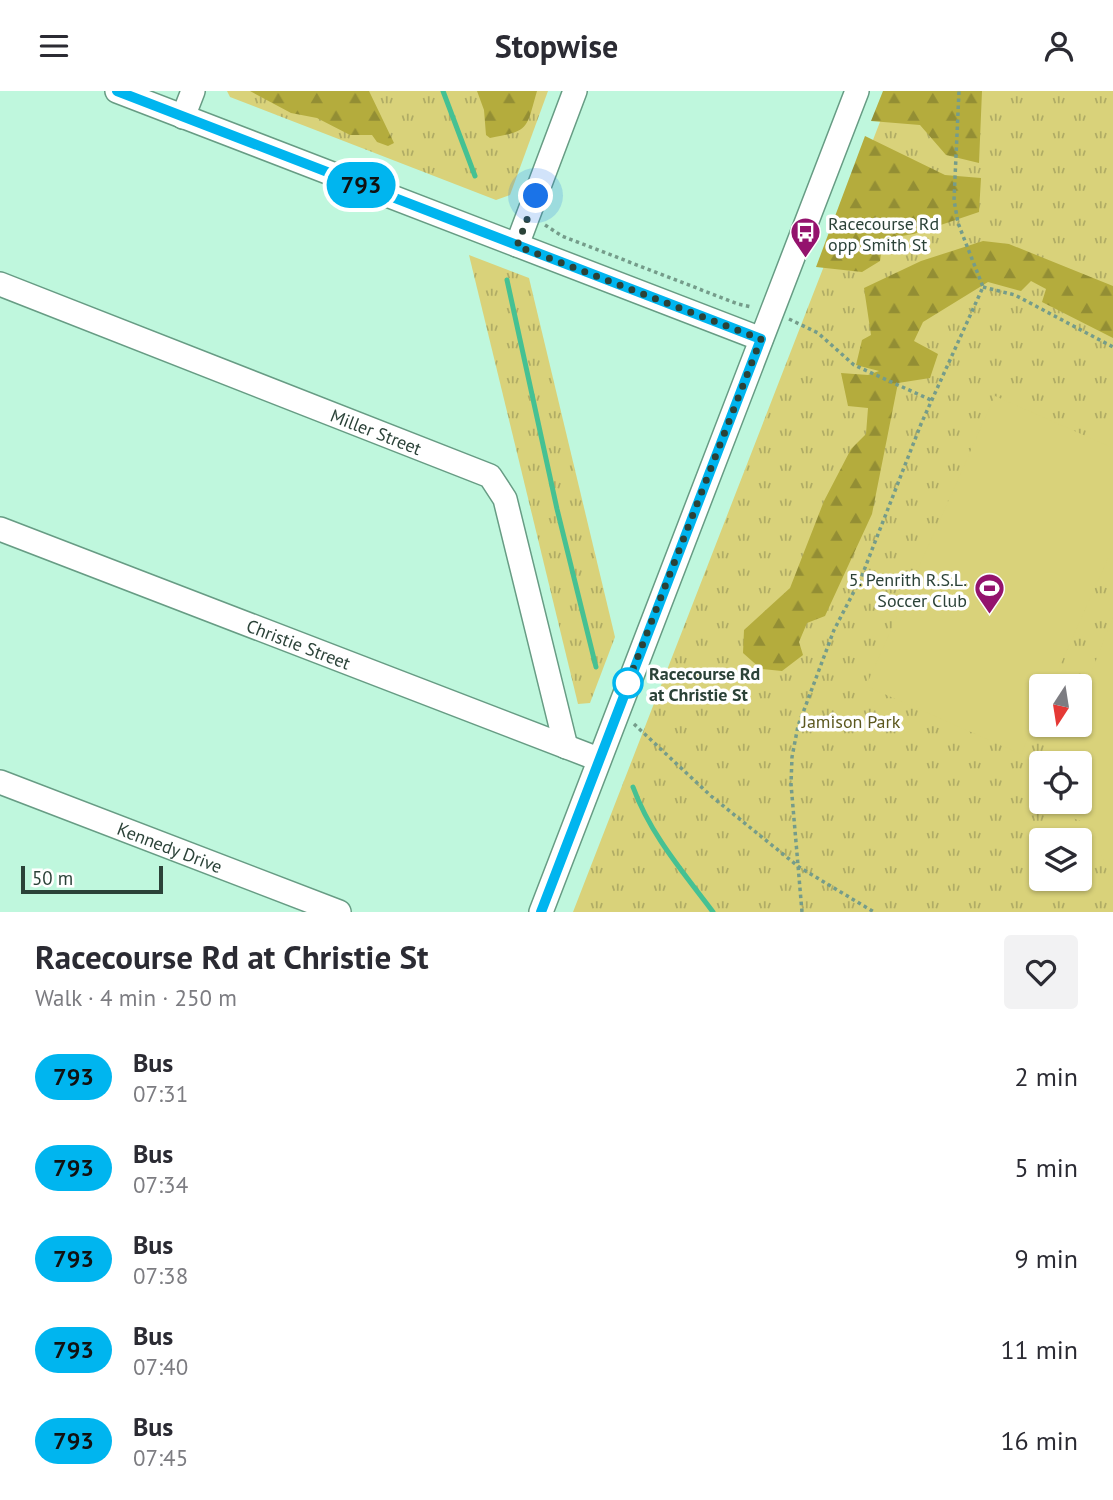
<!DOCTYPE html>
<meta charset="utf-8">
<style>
body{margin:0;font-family:"PT Sans",sans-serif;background:#f2f2f3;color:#2b2b33;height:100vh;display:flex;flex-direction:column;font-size:26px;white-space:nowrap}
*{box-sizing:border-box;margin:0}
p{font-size:23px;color:#7c7c81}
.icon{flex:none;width:38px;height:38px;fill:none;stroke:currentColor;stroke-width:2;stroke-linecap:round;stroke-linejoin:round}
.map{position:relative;height:821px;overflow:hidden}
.drawer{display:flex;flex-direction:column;background:#fff;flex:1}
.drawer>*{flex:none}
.badge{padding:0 14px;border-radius:23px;font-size:24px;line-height:46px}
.needle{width:46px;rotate:192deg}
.controls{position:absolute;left:1029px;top:583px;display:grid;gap:14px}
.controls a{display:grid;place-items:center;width:63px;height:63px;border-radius:7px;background:#fff;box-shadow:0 2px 5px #0004;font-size:35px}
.scale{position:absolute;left:21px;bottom:18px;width:142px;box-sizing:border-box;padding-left:7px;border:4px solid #2b4238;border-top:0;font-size:19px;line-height:24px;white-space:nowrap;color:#2b4238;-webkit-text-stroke:5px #fff;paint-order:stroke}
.you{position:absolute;width:35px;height:35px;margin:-18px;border:5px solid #fff;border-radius:50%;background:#1a73e8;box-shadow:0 0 0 10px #1a73e833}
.map>.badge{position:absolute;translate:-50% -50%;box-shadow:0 0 0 4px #fff}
.round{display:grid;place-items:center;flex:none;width:74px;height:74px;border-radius:7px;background:#f2f2f3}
.headline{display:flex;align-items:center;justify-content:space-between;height:119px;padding:0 35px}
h1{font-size:33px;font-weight:800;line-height:52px}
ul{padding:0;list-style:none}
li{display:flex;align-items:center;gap:21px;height:91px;padding:0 35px}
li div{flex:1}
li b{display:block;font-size:26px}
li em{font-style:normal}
li .badge{min-width:77px;font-weight:700;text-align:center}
header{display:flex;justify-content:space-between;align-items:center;height:91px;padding:0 35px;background:#fff;font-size:32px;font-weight:800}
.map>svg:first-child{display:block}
.grass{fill:url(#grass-tufts);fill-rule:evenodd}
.forest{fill:url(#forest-firs)}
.pitch{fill:#d9d27a}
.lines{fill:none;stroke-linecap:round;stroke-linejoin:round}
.stream{stroke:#45c193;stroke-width:5}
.minor-casing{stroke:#679c84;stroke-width:26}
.path{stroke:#759c8a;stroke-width:3.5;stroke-dasharray:3.5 3.5;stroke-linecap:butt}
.minor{stroke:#fff;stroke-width:23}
.line-casing{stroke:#fff;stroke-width:16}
.line{stroke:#00b5ef;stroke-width:10}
.walk{stroke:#2b4238;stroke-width:7;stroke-dasharray:0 12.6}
.stop-dot{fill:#fff;stroke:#00b5ef;stroke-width:3.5}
.labels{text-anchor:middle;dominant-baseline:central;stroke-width:7;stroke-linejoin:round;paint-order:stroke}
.poi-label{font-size:18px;fill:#2b4238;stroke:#fff;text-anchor:start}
.street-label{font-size:18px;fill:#2b4238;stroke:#fff}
.stop-label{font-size:18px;font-weight:bold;fill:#2b4238;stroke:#fff;text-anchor:start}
.park-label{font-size:18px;fill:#5c581f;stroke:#fff}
</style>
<header><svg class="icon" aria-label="menu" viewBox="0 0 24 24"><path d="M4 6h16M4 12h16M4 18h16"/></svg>Stopwise<svg class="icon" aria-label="person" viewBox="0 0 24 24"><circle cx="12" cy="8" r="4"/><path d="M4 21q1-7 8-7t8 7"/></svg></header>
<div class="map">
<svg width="1113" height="821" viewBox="0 0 1113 821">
<defs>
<pattern id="grass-tufts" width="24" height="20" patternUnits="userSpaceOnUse" patternTransform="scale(1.75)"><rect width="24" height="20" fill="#d9d27a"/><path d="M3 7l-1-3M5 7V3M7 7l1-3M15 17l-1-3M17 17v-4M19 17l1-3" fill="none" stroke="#b0ac65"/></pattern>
<pattern id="forest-firs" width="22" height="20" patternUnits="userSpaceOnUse" patternTransform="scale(1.75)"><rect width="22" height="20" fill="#b4ac3d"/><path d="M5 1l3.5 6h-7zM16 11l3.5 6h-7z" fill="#938e34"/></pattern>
</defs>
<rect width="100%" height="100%" fill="#bff7dd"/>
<g class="grass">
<polygon points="227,0 548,0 510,104 496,109 230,6"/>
<path d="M 892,0 L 1113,0 L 1113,821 L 573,821 ZM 1041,595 L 1080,595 L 1080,634 L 1041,634 ZM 1041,672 L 1080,672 L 1080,710 L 1041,710 ZM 1041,749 L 1080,749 L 1080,788 L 1041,788 Z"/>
<polygon points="469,164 529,187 615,546 590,612 578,613"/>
</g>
<g class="forest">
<polygon points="250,0 369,0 394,52 388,55 377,51 372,44 350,44 317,27 291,22"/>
<path d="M 477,0 L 537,0 C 526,38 530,40 490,47 L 486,44 L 484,19 Z"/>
<polygon points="883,0 982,0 979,72 946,64 920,34 871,30"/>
<polygon points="865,45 945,84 981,87 979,121 914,143 883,148 880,170 862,181 816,176"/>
<polygon points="983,150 1009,153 1113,195 1113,247 1042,211 1046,198 1031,190 1021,200 988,191 923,231 914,250 938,263 930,287 898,292 872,423 825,525 807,532 799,551 803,564 782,580 761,578 743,562 744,539 790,497 824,410 851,358 866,343 868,317 848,315 841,282 868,284 879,280 856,274 862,249 871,244 864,197 921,170"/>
</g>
<g class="pitch">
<polygon points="995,305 1113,357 1113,456 1051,595 1041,595 1041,617 1021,663 866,595"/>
<polygon points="1113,526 1113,796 1091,734 1039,714 1041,709 1080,710 1080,672 1056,672 1071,634 1080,634 1080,610"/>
</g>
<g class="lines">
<g class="stream">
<polyline points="443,0 475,85"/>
<polyline points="507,189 557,418 596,576"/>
<path d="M 633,696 C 650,743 683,781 713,821"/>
</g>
<defs>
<g id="minor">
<polyline points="117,0 761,248"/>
<polyline points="183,26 193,0"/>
<polyline points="517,154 575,0"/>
<path id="s1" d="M 0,193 L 490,385 L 505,408 L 566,656"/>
<path id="s2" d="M 0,438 L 598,668"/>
<path id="s3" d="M 0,691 L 339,821"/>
<polyline points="541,821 857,0"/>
</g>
</defs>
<use href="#minor" class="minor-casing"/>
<g class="path">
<polyline points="545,134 562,145 738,213 752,216"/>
<polyline points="983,196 1015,204 1113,256"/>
<polyline points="789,228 818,242 854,274 931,309"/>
<polyline points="634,633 711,705 799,776 874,821"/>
<polyline points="802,821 791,693 792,666 798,635 834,539 861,487 921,333 983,196 958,132 954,109 959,0"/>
</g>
<use href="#minor" class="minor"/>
</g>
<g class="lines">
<defs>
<polyline id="line" points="117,0 761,248 541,821"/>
</defs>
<use href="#line" class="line-casing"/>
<use href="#line" class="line"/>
<polyline class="walk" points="536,105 517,155 761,248 625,599 628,592"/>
</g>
<defs>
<symbol id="bus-pin" viewBox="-11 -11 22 30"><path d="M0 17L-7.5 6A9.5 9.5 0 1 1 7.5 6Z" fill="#94136d" stroke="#fff"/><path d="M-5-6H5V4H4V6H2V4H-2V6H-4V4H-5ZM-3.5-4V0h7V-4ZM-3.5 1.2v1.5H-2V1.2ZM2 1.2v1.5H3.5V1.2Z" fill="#fff"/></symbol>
<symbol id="stadium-pin" viewBox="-11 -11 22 30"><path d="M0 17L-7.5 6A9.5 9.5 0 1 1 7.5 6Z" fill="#94136d" stroke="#fff"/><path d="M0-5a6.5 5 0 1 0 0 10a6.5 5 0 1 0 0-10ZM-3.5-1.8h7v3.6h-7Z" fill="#fff"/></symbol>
</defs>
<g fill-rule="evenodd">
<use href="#bus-pin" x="788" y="124" width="35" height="47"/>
<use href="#stadium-pin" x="972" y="480" width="35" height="47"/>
</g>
<circle class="stop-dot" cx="628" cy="592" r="14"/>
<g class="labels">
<g class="poi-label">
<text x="828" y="132">Racecourse Rd<tspan x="828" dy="21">opp Smith St</tspan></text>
<text x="967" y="488" text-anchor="end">5. Penrith R.S.L.<tspan x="967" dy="21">Soccer Club</tspan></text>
</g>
<g class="street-label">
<text stroke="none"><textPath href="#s1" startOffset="404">Miller Street</textPath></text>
<text stroke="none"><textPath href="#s2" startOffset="320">Christie Street</textPath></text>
<text stroke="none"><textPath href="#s3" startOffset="182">Kennedy Drive</textPath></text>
</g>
<g class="stop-label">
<text x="649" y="582">Racecourse Rd<tspan x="649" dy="21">at Christie St</tspan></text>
</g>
<g class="park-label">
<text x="851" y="630">Jamison Park</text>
</g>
</g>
</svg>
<div class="controls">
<a><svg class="needle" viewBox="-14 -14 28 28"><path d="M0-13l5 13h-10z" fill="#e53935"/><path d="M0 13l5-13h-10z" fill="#7c7c81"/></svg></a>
<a><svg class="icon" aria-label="locate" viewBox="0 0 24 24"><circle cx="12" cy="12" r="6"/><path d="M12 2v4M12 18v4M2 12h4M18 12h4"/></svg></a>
<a><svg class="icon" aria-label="layers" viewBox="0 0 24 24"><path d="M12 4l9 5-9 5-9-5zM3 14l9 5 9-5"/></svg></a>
</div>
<div class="scale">50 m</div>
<div class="you" style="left:536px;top:105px"></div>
<b class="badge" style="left:361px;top:94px;background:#00b5ef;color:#111">793</b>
</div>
<section class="drawer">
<div class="headline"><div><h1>Racecourse Rd at Christie St</h1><p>Walk · 4 min · 250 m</p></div><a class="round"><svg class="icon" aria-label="heart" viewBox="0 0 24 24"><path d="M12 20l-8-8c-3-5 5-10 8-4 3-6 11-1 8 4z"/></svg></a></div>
<ul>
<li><span class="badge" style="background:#00b5ef;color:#111">793</span><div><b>Bus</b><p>07:31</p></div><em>2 min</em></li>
<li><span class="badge" style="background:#00b5ef;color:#111">793</span><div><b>Bus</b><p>07:34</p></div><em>5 min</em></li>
<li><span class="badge" style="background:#00b5ef;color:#111">793</span><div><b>Bus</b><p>07:38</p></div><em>9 min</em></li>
<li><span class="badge" style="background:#00b5ef;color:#111">793</span><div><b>Bus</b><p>07:40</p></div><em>11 min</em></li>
<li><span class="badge" style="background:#00b5ef;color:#111">793</span><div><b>Bus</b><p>07:45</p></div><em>16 min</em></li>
</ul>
</section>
